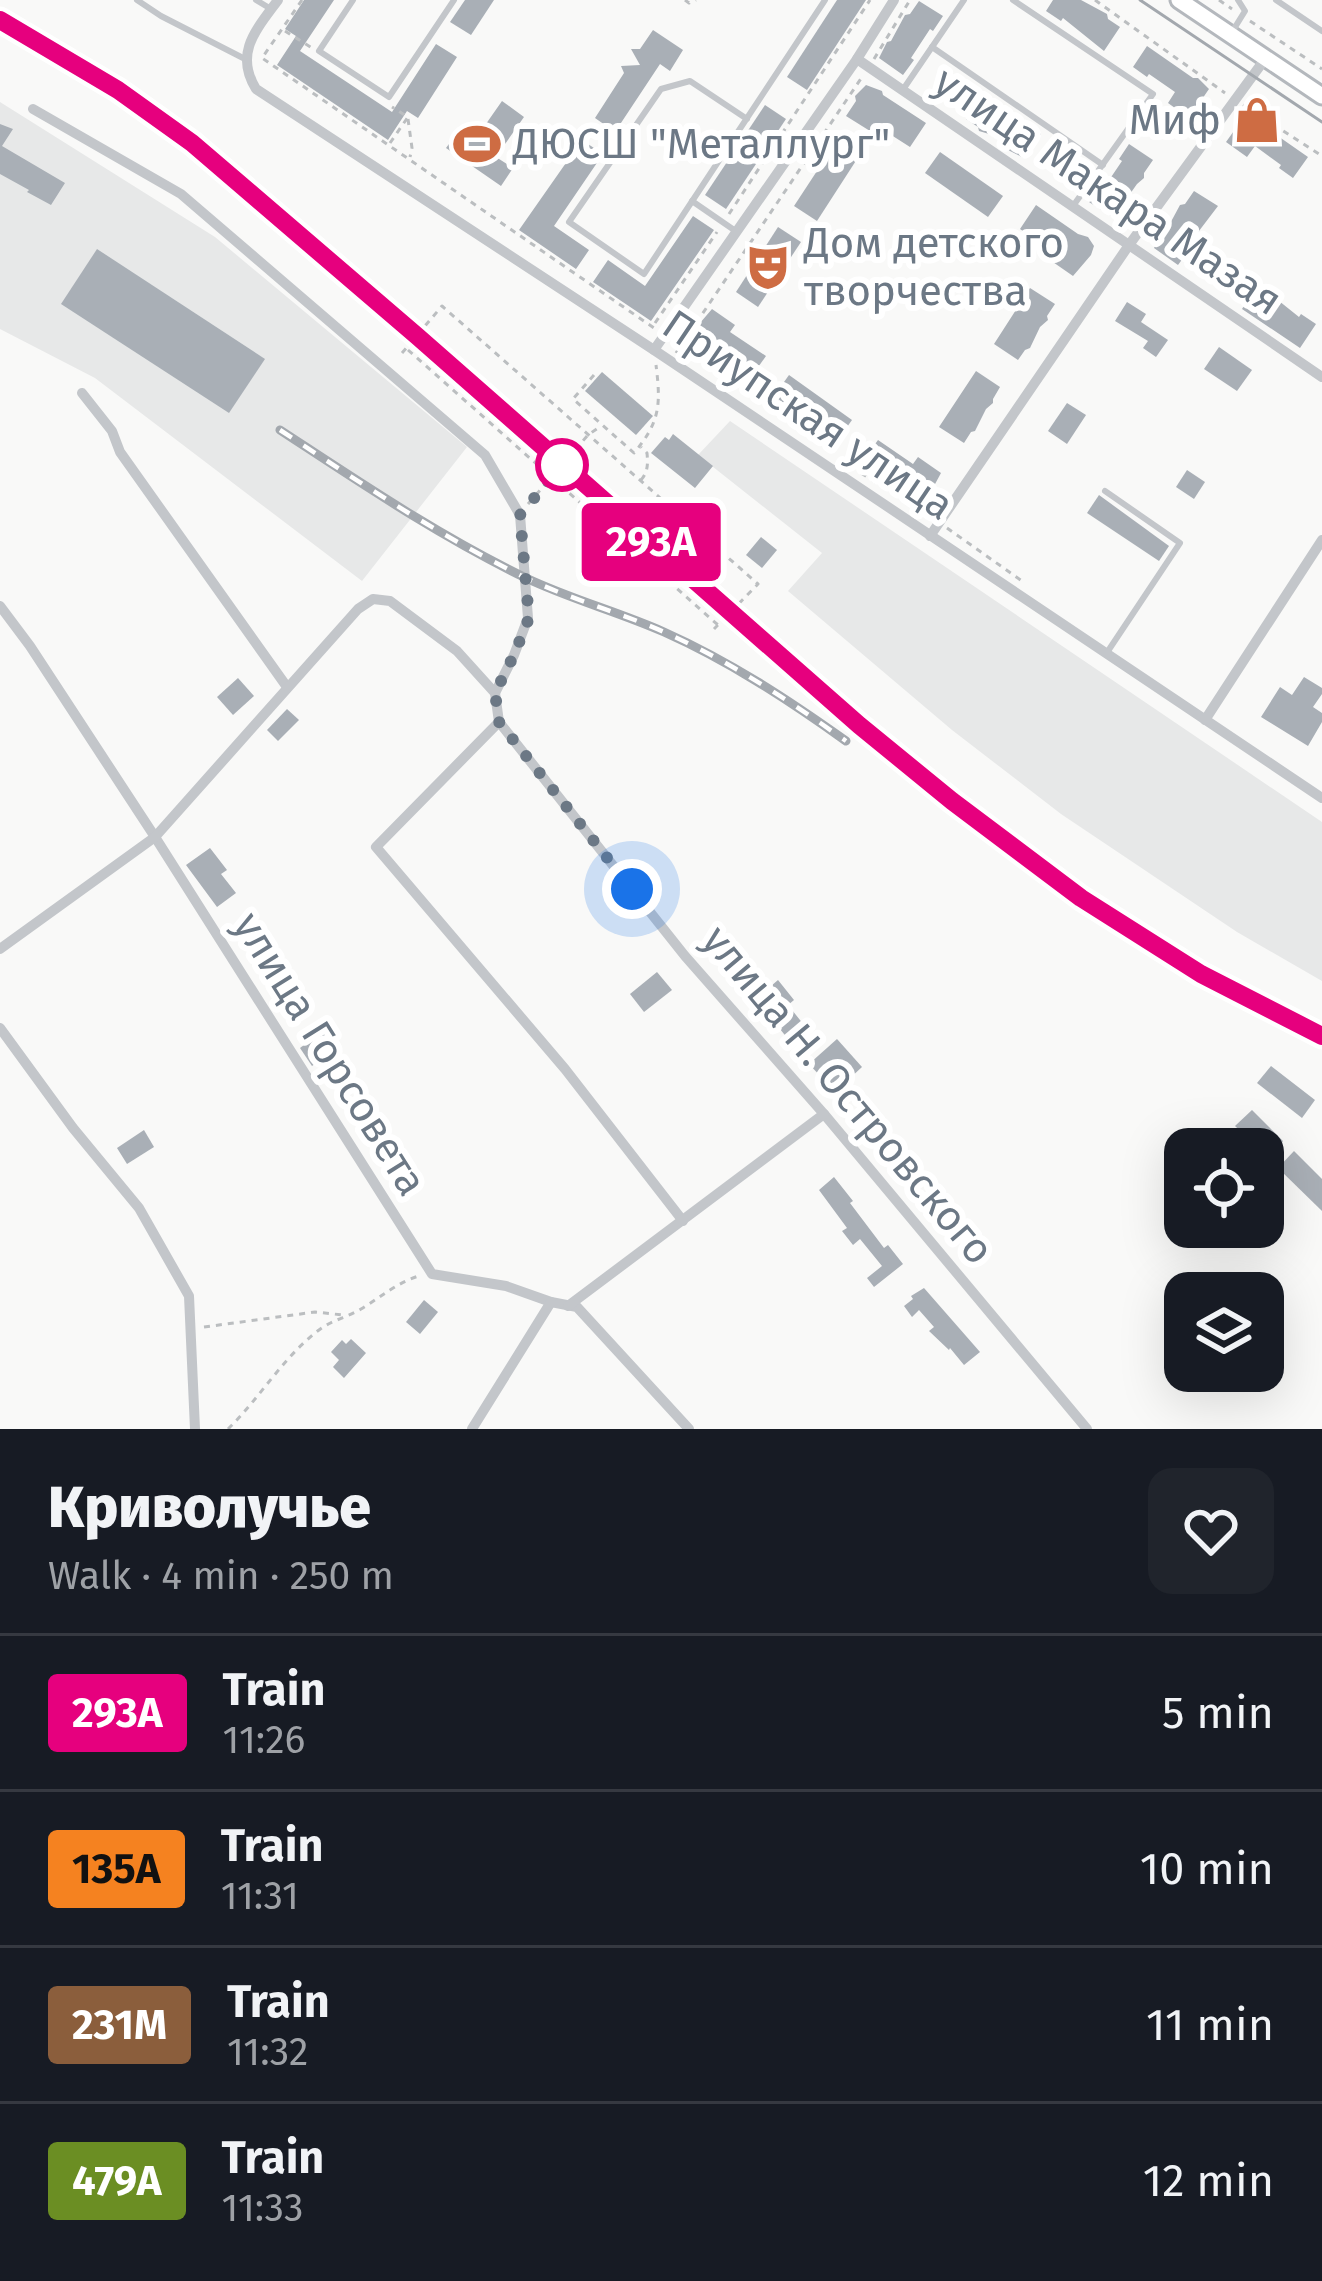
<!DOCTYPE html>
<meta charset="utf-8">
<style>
body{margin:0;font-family:"Fira Sans",sans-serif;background:#20242c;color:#f1f3f6;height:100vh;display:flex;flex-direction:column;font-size:45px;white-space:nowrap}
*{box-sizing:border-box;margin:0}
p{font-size:39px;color:#9ea1a6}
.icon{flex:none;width:66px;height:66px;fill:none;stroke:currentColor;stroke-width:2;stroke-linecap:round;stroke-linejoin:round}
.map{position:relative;height:1429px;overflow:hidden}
.sheet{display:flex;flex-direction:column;background:#171b24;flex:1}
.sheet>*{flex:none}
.badge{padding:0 24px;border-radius:9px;font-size:42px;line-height:78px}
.buttons{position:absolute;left:1164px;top:1128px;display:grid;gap:24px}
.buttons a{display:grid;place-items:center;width:120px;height:120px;border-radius:24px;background:#171b24;box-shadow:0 12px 48px #0002;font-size:60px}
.you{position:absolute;width:60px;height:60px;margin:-30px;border:9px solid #fff;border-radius:50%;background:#1a73e8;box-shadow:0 0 0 18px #1a73e833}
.map>.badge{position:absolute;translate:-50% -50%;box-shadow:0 0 0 6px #fff}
.round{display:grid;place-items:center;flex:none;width:126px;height:126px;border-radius:24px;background:#20242c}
.headline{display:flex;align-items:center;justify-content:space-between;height:204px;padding:0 48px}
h1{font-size:57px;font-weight:800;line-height:90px}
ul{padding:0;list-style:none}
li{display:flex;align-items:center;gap:36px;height:156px;padding:0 48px;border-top:3px solid #363941}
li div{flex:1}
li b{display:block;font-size:45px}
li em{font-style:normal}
li .badge{min-width:132px;font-weight:700;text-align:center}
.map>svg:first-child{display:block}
.built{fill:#e7e8e8}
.building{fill:#a9afb6}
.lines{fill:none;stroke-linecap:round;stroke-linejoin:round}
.secondary-casing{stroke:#b4b8bd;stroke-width:21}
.path{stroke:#bbbec0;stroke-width:3;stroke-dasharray:6 6;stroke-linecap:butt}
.service{stroke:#c3c6ca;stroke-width:6}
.minor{stroke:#c3c6ca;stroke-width:10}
.secondary{stroke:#fff;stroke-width:15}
.tram{stroke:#a3a8ae;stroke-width:3}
.rail-casing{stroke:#a3a8ae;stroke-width:9}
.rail{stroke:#fff;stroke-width:4.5;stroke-dasharray:14;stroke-linecap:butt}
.line-casing{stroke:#fff;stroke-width:27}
.line{stroke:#e6007e;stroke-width:18}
.walk{stroke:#6c7885;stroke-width:12;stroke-dasharray:0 21.6}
.stop-dot{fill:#fff;stroke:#e6007e;stroke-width:6}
.labels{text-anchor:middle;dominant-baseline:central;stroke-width:12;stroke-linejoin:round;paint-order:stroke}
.poi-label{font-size:42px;fill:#6c7885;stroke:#fff;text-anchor:start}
.street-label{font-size:42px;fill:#6c7885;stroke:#fff}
</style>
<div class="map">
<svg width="1322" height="1429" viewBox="0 0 1322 1429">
<rect width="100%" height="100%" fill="#f9f9f8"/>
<g class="built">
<polygon points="0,102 215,237 467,447 362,581 95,378 0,329"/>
<polygon points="730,421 1322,822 1322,981 1237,932 1061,814 952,730 788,591 822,553 698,455"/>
</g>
<g class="building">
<polygon points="304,0 334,0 300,51 392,112 436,44 457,57 418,118 407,111 388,140 277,65 296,36 285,29"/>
<polygon points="465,0 494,0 471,35 450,22"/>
<polygon points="837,0 866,0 807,90 787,77"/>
<polygon points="1053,0 1081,0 1107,14 1108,19 1120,27 1104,51 1063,18 1061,21 1046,11"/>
<polygon points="919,1 943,16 933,31 930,29 911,58 914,60 903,75 879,58 887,42 891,41 905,15 910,14"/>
<polygon points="653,30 683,50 670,71 660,64 615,132 595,118 624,73 621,66 640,65 631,49 640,49"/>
<polygon points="1147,46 1193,78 1198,78 1209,89 1189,118 1168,103 1175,92 1149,74 1147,77 1133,67"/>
<polygon points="866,85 882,91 883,95 926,123 910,147 874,124 870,131 846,116 856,101 855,96"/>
<polygon points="982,94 997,105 995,107 1024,127 1026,124 1041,134 1024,158 1006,149 1005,145 989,134 979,131 978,127 966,119"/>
<polygon points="502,101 524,117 496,157 513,168 501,186 446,148 459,130 474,141"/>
<polygon points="765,105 786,119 726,209 705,195"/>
<polygon points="1246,114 1256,117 1262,125 1308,157 1293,178 1279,168 1281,165 1255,146 1247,157 1226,142"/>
<polygon points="0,124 13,129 2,146 65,183 51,205 27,192 29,190 0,174"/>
<polygon points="582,140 603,154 554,226 589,250 576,269 519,230"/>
<polygon points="836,142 859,156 817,221 794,206"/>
<polygon points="1129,144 1153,160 1144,173 1144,178 1137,184 1125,201 1126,205 1114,218 1089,202 1100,187 1103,189 1122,161 1119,159"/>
<polygon points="940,152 1003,196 988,217 925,173"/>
<polygon points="1194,191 1218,206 1186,248 1189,250 1178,265 1154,248 1162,232 1166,231 1180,205 1185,204"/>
<polygon points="1036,205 1078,234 1088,237 1094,246 1091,255 1073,276 1050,260 1055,254 1020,229"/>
<polygon points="693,216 714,230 651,321 593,282 608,260 645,286"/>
<polygon points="778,227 801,242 758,307 736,292"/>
<polygon points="97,249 265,359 229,413 61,304"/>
<polygon points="1258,284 1299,317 1301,314 1316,324 1300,348 1242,309"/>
<polygon points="1030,288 1055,304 1047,316 1048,320 1040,327 1030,348 1025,350 1018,360 994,344"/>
<polygon points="1127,302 1146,314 1141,322 1168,340 1156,357 1143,348 1148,341 1115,321"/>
<polygon points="712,309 735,325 730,332 766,356 749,380 707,352 703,352 691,340 694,330"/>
<polygon points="1219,347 1252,370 1237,391 1204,369"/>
<polygon points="976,371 1000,387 993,399 993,403 986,409 975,431 971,432 964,443 939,427"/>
<polygon points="602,372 653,416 636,435 585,391"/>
<polygon points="789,375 852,420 837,441 774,396"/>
<polygon points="1067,403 1086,415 1067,444 1048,431"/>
<polygon points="673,434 713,466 695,488 651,453 665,437 669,440"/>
<polygon points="878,440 913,464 918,457 941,473 928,497 920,504 905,497 904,493 861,464"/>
<polygon points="1187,470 1205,482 1194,499 1176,487"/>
<polygon points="1099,495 1169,546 1159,561 1087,513"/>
<polygon points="761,537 777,550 762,568 746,555"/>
<polygon points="1304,677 1322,688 1322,694 1313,707 1322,713 1322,722 1308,746 1261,717 1280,687 1292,695"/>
<polygon points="238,678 254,696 233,715 217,697"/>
<polygon points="287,709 299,720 278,741 267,730"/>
<polygon points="210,848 227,870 221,874 236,893 217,907 186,865"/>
<polygon points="657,972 672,990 644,1012 630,994"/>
<polygon points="778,980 794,1000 788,1005 808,1030 792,1044 756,999"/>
<polygon points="324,1030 337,1048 312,1066 300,1048"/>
<polygon points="837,1039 862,1067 835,1092 809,1064"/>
<polygon points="1271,1066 1315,1100 1302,1118 1257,1083"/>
<polygon points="1252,1110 1283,1141 1269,1159 1263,1153 1263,1149 1259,1149 1235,1126"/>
<polygon points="144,1130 154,1147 127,1164 117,1148"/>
<polygon points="1294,1151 1322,1179 1322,1211 1278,1168"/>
<polygon points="834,1177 853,1201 850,1203 884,1248 888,1245 903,1264 874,1287 867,1278 882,1266 860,1239 853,1245 842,1231 847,1228 819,1190"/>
<polygon points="924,1288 980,1352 964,1365 950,1348 949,1350 929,1331 934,1327 919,1310 912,1317 904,1306 913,1299 911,1296"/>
<polygon points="424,1300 438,1312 420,1334 406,1322"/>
<polygon points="351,1339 366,1353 344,1378 333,1367 339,1360 331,1352 342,1340 346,1344"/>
</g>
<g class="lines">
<defs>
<polyline id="secondary" points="1179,0 1322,96"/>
</defs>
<use href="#secondary" class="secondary-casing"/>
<g class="path">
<polyline points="302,0 262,58 654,328"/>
<polyline points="685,0 689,3 696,0"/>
<polyline points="1095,0 1225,93"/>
<polyline points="1219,0 1232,9"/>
<polyline points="1250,21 1322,69"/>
<polyline points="285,31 312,48"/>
<polyline points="874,59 910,0"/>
<polyline points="1243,105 1322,156"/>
<polyline points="408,119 412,148 410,157"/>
<polyline points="390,143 408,117 392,107"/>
<polyline points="729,214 870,0"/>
<polyline points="655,323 717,232"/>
<polyline points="408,350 718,625"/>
<polyline points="402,353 442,306 758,584 714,629"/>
<polyline points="676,353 862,77"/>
<path d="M 594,375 L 573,399 L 634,453 C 660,422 661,405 656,365"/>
<polyline points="861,473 929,516"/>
<path d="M 641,480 C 648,472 648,464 647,453 L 641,447"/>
<polyline points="528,504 588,435 598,428"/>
<polyline points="947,528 1022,581"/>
<polyline points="204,1327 315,1312 343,1315"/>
<path d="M 228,1429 C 260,1398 283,1357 319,1330 C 332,1320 348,1317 361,1309 C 381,1297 398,1282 419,1276"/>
</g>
<g class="service">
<polyline points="137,0 161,16 245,59"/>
<polyline points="256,0 271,9"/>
<polyline points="353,0 319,51 389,97 454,0"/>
<polyline points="1013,0 1153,94 1073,206"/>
<polyline points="1276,0 1322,31"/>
<polyline points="1232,32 1245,11 1238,0"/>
<polyline points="932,47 1103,165"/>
<polyline points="902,91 964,0"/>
<path d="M 747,119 L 690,81 L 661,89 L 569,222 L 644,274 C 704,183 765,91 825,0"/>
<polyline points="692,201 737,232"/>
<polyline points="1105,491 1180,543 1106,654"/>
</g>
<g class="minor">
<path d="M 278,0 C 256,30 234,53 256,89 L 654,350 L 1322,798"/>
<polyline points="857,59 1322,377"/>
<polyline points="33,109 181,194 485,455 520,515 528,618 514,655 495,693"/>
<polyline points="654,350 857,59 894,0"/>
<polyline points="82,393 112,431 120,452 287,687"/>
<polyline points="930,536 1129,245 1265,59"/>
<polyline points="0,606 30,646 155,837 432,1274 506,1286 551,1302 577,1307 689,1429"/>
<polyline points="1205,720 1322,540"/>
<polyline points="499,722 376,847 565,1069 683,1221"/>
<polyline points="0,949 155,837 358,609 373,599 390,601 457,651 495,693 499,722 685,956 824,1114 1087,1429"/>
<polyline points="0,1028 73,1128 139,1208 189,1296 195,1429"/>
<polyline points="568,1306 824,1114"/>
<polyline points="472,1429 551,1302"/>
</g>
<use href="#secondary" class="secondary"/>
<polyline class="tram" points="1140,0 1322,122"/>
<defs>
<g id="rail">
<polyline points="0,20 119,90 192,143 417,336 859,725 953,801 1081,898 1201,973 1322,1036"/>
<path d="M 280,430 C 361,483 439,536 526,578 C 570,599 619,612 664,632 C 729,661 787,699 846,741"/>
</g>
</defs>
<use href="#rail" class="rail-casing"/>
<use href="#rail" class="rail"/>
</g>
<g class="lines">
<defs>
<polyline id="line" points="0,20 118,90 192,143 417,336 859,725 952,801 1081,898 1201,974 1322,1036"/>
</defs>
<use href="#line" class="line-casing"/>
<use href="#line" class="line"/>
<polyline class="walk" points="562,465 520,515 529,618 514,655 495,693 499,722 632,889"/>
</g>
<defs>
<symbol id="shop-bare" viewBox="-9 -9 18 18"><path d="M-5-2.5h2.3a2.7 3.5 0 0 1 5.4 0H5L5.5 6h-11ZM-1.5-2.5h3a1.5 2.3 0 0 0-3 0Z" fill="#ce6c43" stroke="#fff" stroke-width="2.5" paint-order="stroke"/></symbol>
<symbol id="stadium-bare" viewBox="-9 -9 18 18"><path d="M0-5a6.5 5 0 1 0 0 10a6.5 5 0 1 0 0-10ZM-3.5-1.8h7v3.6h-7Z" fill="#ce6c43" stroke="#fff" stroke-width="2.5" paint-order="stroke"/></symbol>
<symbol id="theatre-bare" viewBox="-9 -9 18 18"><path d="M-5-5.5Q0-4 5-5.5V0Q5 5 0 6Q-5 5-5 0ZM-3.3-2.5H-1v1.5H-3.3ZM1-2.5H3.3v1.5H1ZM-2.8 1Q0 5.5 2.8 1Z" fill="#ce6c43" stroke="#fff" stroke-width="2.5" paint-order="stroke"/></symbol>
</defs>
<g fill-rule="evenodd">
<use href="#shop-bare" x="1224" y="87" width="66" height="66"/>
<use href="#stadium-bare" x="444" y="111" width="66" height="66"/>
<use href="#theatre-bare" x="735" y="234" width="66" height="66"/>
</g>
<circle class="stop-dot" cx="562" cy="465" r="24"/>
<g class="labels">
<g class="poi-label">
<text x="1221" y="120" text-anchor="end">Миф</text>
<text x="513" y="144">ДЮСШ "Металлург"</text>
<text x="804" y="243">Дом детского<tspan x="804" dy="48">творчества</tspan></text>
</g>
<g class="street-label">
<text transform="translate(1108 191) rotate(34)">улица Макара Мазая</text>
<text transform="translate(808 415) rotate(34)">Приупская улица</text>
<text transform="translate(330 1054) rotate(58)">улица Горсовета</text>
<text transform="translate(848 1095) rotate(50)">улица Н. Островского</text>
</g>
</g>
</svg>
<div class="buttons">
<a><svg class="icon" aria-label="locate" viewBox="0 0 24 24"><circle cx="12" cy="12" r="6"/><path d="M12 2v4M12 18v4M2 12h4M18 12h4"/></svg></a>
<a><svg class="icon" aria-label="layers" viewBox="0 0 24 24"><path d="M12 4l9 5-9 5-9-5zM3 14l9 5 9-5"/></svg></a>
</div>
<div class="you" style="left:632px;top:889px"></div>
<b class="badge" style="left:651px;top:542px;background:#e6007e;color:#fff">293А</b>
</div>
<section class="sheet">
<div class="headline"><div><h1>Криволучье</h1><p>Walk · 4 min · 250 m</p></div><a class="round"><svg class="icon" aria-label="heart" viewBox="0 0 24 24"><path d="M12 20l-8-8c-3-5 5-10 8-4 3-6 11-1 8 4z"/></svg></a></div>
<ul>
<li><span class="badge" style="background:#e6007e;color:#fff">293А</span><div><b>Train</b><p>11:26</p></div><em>5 min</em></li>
<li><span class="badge" style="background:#f58220;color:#111">135А</span><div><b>Train</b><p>11:31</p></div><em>10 min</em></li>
<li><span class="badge" style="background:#8b5e3c;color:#fff">231М</span><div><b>Train</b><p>11:32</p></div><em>11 min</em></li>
<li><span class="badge" style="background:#6b8e23;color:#fff">479А</span><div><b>Train</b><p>11:33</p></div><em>12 min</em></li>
</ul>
</section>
